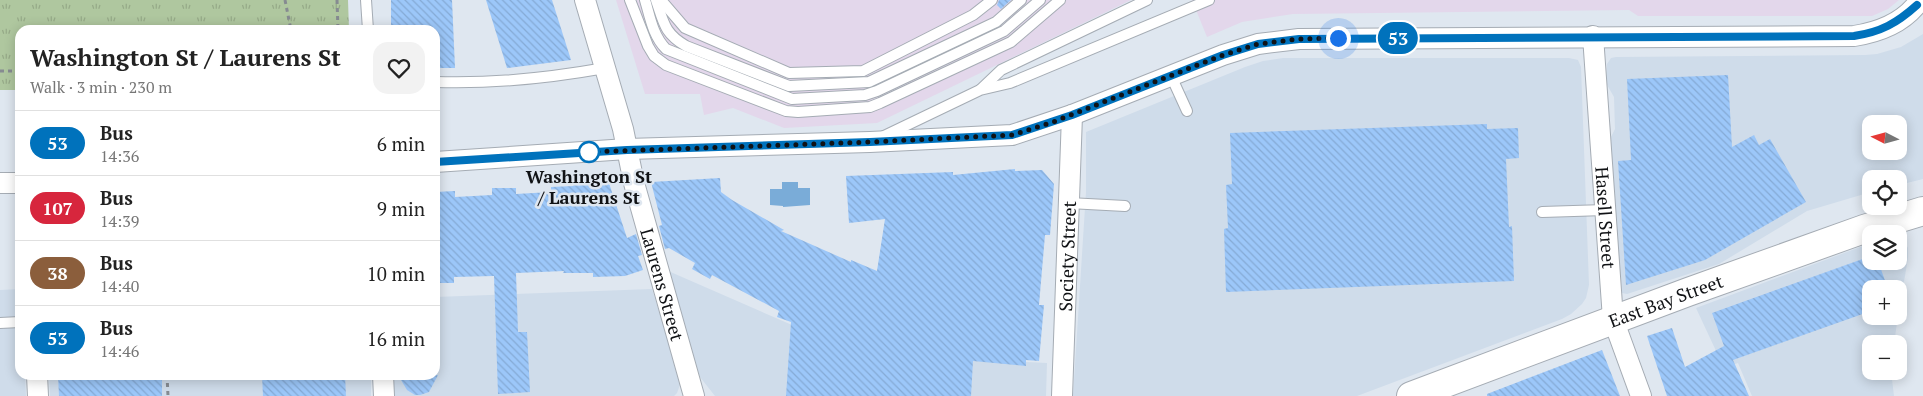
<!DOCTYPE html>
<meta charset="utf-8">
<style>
body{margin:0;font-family:"PT Serif",serif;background:#f2f2f2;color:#222;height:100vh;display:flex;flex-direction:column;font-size:19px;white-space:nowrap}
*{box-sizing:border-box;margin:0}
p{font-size:16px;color:#767676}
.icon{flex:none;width:28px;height:28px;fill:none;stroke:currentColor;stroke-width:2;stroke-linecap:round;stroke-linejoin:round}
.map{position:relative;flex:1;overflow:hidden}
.panel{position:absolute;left:15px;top:25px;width:425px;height:355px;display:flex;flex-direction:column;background:#fff;border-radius:15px;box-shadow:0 2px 12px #0003}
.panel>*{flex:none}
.badge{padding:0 10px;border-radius:16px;font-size:18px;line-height:32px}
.needle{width:32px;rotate:276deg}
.buttons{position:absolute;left:1862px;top:115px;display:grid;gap:10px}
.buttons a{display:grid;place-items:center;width:45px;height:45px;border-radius:10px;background:#fff;box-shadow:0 2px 12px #0003;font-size:25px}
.you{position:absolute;width:25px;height:25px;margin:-12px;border:4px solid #fff;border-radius:50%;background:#1a73e8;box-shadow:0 0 0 8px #1a73e833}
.map>.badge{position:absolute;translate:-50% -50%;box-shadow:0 0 0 2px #fff}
.round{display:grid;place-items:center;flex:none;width:52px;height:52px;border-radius:15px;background:#f2f2f2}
.summary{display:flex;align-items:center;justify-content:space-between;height:85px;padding:0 15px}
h1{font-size:24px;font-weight:700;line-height:38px}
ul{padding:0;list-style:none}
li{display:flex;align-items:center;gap:15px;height:65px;padding:0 15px;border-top:1px solid #e0e0e0}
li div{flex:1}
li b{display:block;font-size:19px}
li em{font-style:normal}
li .badge{min-width:55px;font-weight:700;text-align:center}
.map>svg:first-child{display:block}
.built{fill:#cfdcea;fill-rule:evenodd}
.industrial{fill:#e3d7eb}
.park{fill:url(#park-tufts)}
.water{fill:#7aacd8}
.building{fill:url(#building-back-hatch)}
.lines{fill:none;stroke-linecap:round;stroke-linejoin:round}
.lane-casing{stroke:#a5acb4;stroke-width:12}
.street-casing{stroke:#a5acb4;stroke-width:22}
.secondary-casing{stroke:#a5acb4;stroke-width:30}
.path{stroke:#868b91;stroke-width:3;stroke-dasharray:4 4;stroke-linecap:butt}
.lane{stroke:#fff;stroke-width:10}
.street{stroke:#fff;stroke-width:20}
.secondary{stroke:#fff;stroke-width:28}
.line-casing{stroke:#fff;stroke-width:11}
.line{stroke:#0072bc;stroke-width:8}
.walk{stroke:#101215;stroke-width:5;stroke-dasharray:0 9}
.stop-dot{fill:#fff;stroke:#0072bc;stroke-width:2.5}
.labels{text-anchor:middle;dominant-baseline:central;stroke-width:5;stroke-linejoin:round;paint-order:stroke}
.stop-label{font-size:18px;font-weight:bold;fill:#101215;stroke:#dfe7f0}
.street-label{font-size:18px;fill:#101215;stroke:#dfe7f0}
</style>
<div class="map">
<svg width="1923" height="396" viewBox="0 0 1923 396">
<defs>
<pattern id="park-tufts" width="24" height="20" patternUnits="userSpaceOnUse" patternTransform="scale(1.25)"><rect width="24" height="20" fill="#afc79f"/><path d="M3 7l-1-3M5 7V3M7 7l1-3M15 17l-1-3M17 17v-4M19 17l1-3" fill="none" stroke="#96aa88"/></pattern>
<pattern id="building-back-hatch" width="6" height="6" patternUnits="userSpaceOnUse" patternTransform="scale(1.25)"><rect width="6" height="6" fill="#9cc7f9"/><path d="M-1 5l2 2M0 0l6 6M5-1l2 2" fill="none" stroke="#85aad5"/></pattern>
</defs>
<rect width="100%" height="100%" fill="#dfe7f0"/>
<g class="built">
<path d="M 1923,34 L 1923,179 L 1899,185 L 1899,179 L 1871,179 L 1871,192 L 1807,211 L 1719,264 L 1627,294 L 1622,293 L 1609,141 L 1615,129 L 1614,97 L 1606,83 L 1607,64 L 1611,58 L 1616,57 L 1865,55 L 1877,54 L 1901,47 ZM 1871,124 L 1899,124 L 1899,151 L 1871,151 Z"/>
<polygon points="1283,58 1569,58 1578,60 1581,67 1589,285 1586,298 1582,304 1571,314 1562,319 1357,396 1073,396 1086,192 1086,132 1245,67 1263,61"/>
<polygon points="1899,232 1908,248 1908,258 1899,311 1899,289 1871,289 1871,316 1898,316 1894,344 1871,344 1871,371 1891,371 1894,396 1752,396 1738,363 1724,368 1696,308 1871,243 1871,261 1899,261 1899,234 1896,234"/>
<polygon points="666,270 792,325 919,357 1047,363 1046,396 715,396 700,377"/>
<polygon points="20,289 20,375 25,375 26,396 0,396 0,290"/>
<polygon points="652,289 681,382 677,393 674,396 394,396 394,375 435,375 435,297"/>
<polygon points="49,375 371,375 371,396 50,396"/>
</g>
<g class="industrial">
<polygon points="616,0 1131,0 877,123 784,128 733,108 704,115 700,94 645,94"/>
<polygon points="1192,0 1899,0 1888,9 1872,16 1638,16 1629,10 1293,14 1242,22 1207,37"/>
</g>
<polygon class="park" points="0,0 348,0 349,30 20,30 20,90 0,90"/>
<polygon class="water" points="782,182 798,182 798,188 810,188 810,205 783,207 783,206 770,205 770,189 782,189"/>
<g class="building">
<polygon points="391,0 452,0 455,68 435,68 435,30 391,30"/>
<polygon points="486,0 552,0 571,60 507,68"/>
<polygon points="999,0 1011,0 1001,9 997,5"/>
<polygon points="1728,75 1732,147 1754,135 1759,145 1770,139 1806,202 1705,260 1626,285 1618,161 1631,160 1627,79"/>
<polygon points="1487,124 1487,129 1518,128 1519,158 1506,159 1509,227 1512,226 1514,281 1226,292 1224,229 1228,228 1226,185 1232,184 1230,133"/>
<polygon points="1015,169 1015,171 1042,170 1054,184 1050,235 1045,235 1039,305 1044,305 1039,361 1026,360 1026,366 973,361 971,396 786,396 791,322 777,317 779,311 712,275 710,279 692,269 695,263 669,248 665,249 659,226 662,225 651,182 720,178 721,192 732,200 784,230 781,231 851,262 851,260 877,271 885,219 849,223 846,176 953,172 953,175"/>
<polygon points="609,183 627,238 636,234 642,255 638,256 643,270 625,276 593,277 593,273 563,273 564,271 516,273 518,332 527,332 530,392 498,394 494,276 454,277 454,283 435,283 435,192 455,191 455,197 492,195 492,188 516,188 516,194 551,192 551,187 573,186 573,184"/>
<polygon points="1871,256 1871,261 1878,261 1888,289 1871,289 1871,311 1733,360 1749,396 1667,396 1647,336 1672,328 1685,367 1724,346 1712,313"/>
<polygon points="1602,350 1620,396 1487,396 1487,394"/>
<polygon points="58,375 162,375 162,396 59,396"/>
<polygon points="262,375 345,375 346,396 263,396"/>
<polygon points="398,375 438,375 429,392 420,395 415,395 407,390"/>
</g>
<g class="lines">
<defs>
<g id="lane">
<polyline points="366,0 368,30"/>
<polyline points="630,0 648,46 654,56 666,65 786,111 798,112 870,107 880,103 1011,42 1060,0"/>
<path d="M 645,0 C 650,17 653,36 666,49 L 792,99 L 865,95 L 877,91 L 1004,31 L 1040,0"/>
<path d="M 656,0 C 664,23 664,33 686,46 L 789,86 L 869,82 L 996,22 L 1021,0"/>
<polyline points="661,0 685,28 789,73 863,71 973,15 992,0"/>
<polyline points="1171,76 1187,111"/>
<path d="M 435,82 C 492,84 549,78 605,68"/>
<polyline points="981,89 1001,70 1147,0"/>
<polyline points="882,137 980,90 1010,83 1209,0"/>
<polyline points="1069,203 1125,206"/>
<polyline points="1542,212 1605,210"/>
<polyline points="0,323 20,322"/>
</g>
<g id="street">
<path id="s1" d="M 585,0 L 623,129 L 634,183 L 694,396"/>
<path id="s2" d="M 1593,36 L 1613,319 L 1641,396"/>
<path d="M 435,162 L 627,149 L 870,142 L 1012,135 L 1072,115 L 1223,55 L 1258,44 L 1299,39 L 1854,36 C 1880,32 1905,22 1920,0"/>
<polyline points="0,183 20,183"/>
<polyline points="37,375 38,396"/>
<polyline points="383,375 384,396"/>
<path id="s3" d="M 1062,396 L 1072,115"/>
</g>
<g id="secondary">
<path id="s4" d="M 1411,396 L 1688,292 L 1864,229 L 1923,211"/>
</g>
</defs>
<use href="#lane" class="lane-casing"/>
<use href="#street" class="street-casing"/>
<use href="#secondary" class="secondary-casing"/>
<g class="path">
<polyline points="285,0 291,30"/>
<polyline points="337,0 338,30"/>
<polyline points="0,71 20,71"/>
<polyline points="167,375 168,396"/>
</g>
<use href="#lane" class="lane"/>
<use href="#street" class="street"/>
<use href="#secondary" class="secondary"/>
</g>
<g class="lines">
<defs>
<path id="line" d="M 435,162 L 627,150 L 870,142 L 1012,135 L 1072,115 L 1223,55 L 1258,44 L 1299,39 L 1854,36 C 1881,32 1897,23 1917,5"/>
</defs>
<use href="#line" class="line-casing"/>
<use href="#line" class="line"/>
<polyline class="walk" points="589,152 870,142 1012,135 1053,122 1223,55 1258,44 1299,39 1338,38"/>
</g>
<circle class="stop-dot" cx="589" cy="152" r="10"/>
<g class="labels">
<g class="stop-label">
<text x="589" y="176">Washington St<tspan x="589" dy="21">/ Laurens St</tspan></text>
</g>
<g class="street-label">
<text stroke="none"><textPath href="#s2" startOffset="182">Hasell Street</textPath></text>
<text stroke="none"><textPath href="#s3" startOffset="140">Society Street</textPath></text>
<text stroke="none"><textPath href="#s1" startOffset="295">Laurens Street</textPath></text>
<text stroke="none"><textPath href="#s4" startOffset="272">East Bay Street</textPath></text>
</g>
</g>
</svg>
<div class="buttons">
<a><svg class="needle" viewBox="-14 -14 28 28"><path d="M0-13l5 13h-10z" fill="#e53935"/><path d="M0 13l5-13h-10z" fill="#767676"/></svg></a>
<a><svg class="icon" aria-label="locate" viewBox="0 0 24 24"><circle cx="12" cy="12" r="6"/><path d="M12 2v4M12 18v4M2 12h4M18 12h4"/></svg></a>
<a><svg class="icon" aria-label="layers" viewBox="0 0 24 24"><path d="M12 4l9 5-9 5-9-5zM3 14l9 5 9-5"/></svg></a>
<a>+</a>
<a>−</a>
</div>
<div class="you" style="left:1338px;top:38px"></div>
<b class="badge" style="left:1398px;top:38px;background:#0072bc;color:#fff">53</b>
<section class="panel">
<div class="summary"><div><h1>Washington St / Laurens St</h1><p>Walk · 3 min · 230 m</p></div><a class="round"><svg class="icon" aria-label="heart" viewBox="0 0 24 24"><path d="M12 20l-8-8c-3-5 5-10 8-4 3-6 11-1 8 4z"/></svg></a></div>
<ul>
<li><span class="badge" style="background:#0072bc;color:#fff">53</span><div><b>Bus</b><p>14:36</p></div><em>6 min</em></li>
<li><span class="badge" style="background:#d7263d;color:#fff">107</span><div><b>Bus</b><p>14:39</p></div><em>9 min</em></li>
<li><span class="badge" style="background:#8b5e3c;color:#fff">38</span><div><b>Bus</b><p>14:40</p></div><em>10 min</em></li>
<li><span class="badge" style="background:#0072bc;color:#fff">53</span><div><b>Bus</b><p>14:46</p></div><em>16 min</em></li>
</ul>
</section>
</div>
